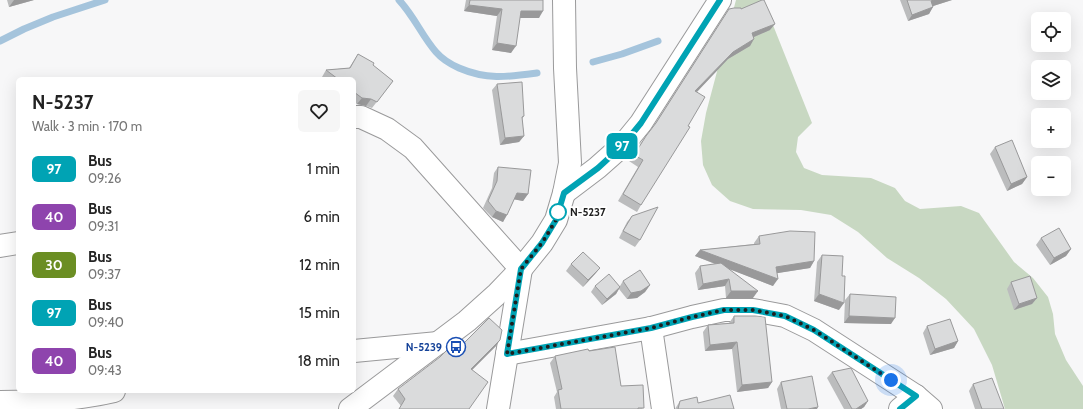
<!DOCTYPE html>
<meta charset="utf-8">
<style>
body{margin:0;font-family:Cabin,sans-serif;background:#f6f6f6;color:#222;height:100vh;display:flex;flex-direction:column;font-size:15px;white-space:nowrap}
*{box-sizing:border-box;margin:0}
p{font-size:13px;color:#767676}
.icon{flex:none;width:22px;height:22px;fill:none;stroke:currentColor;stroke-width:2;stroke-linecap:round;stroke-linejoin:round}
.map{position:relative;flex:1;overflow:hidden}
.sheet{position:absolute;left:16px;top:77px;width:340px;height:316px;display:flex;flex-direction:column;background:#fff;border-radius:6px;box-shadow:0 4px 16px #0002}
.sheet>*{flex:none}
.badge{padding:0 8px;border-radius:6px;font-size:14px;line-height:26px}
.buttons{position:absolute;left:1031px;top:12px;display:grid;gap:8px}
.buttons a{display:grid;place-items:center;width:40px;height:40px;border-radius:6px;background:#fff;box-shadow:0 4px 16px #0002;font-size:20px}
.you{position:absolute;width:20px;height:20px;margin:-10px;border:3px solid #fff;border-radius:50%;background:#1a73e8;box-shadow:0 0 0 6px #1a73e833}
.map>.badge{position:absolute;translate:-50% -50%;box-shadow:0 0 0 2px #fff}
.round{display:grid;place-items:center;flex:none;width:42px;height:42px;border-radius:6px;background:#f6f6f6}
.overview{display:flex;align-items:center;justify-content:space-between;height:68px;padding:0 16px}
h1{font-size:19px;font-weight:700;line-height:30px}
ul{padding:0;list-style:none}
li{display:flex;align-items:center;gap:12px;height:48px;padding:0 16px}
li div{flex:1}
li b{display:block;font-size:15px}
li em{font-style:normal}
li .badge{min-width:44px;font-weight:700;text-align:center}
.map>svg:first-child{display:block}
.green{fill:#c8d8c2}
.lines{fill:none;stroke-linecap:round;stroke-linejoin:round}
.stream{stroke:#a5c4dc;stroke-width:7}
.minor-casing{stroke:#9a9a9b;stroke-width:24}
.minor{stroke:#fff;stroke-width:22}
.wall{fill:#bbbcbd}
.shaded-wall{fill:#99999a}
.building{fill:#dadbdc;stroke:#99999a}
.line-casing{stroke:#fff;stroke-width:9}
.line{stroke:#00a3b4;stroke-width:6}
.walk{stroke:#1e1e1e;stroke-width:4;stroke-dasharray:0 7.2}
.stop-dot{fill:#fff;stroke:#00a3b4;stroke-width:2}
.labels{text-anchor:middle;dominant-baseline:central;stroke-width:3.5;stroke-linejoin:round;paint-order:stroke}
.stop-label{font-size:11px;font-weight:bold;fill:#1e1e1e;stroke:#fff;text-anchor:start}
.transit-label{font-size:11px;font-weight:bold;fill:#164399;stroke:#fff;text-anchor:end}
</style>
<div class="map">
<svg width="1083" height="409" viewBox="0 0 1083 409">
<rect width="100%" height="100%" fill="#f7f7f8"/>
<polygon class="green" points="736,0 763,0 812,123 798,137 796,152 804,168 822,175 871,178 895,188 905,201 920,209 961,206 979,213 1014,262 1033,278 1048,297 1053,314 1055,334 1066,360 1083,386 1083,409 1005,409 992,365 974,329 946,299 919,278 887,258 858,232 831,215 801,210 753,209 730,201 712,185 703,165 701,141 706,113"/>
<g class="lines">
<g class="stream">
<path d="M 399,0 C 414,16 422,36 436,52 C 442,59 450,64 459,68 C 487,80 507,77 537,73"/>
<polyline points="0,41 24,29 53,17 105,0"/>
<polyline points="593,62 622,54 658,41"/>
</g>
<defs>
<g id="minor">
<polyline points="354,117 361,117 387,129 413,148 521,269 498,409"/>
<polyline points="564,193 597,168 623,145 641,123 720,0"/>
<polyline points="0,246 18,243"/>
<polyline points="651,328 663,409"/>
<polyline points="354,351 438,343"/>
<polyline points="507,354 651,328 692,317 724,310 753,310 785,316 814,330 916,396 931,409"/>
<path d="M 0,402 C 39,402 76,400 114,391"/>
<polyline points="350,409 467,321 496,295 521,269 542,243 556,220 564,193 570,163 565,68 564,0"/>
<polyline points="900,409 916,396"/>
</g>
</defs>
<use href="#minor" class="minor-casing"/>
<use href="#minor" class="minor"/>
</g>
<g class="wall">
<polygon points="7,0 34,0 9,7"/>
<polygon points="466,0 543,0 539,18 520,18 511,53 492,50 497,16 464,11"/>
<polygon points="900,0 952,0 933,6 929,14 908,21"/>
<polygon points="729,9 741,9 770,30 754,37 750,46 728,59 697,92 641,205 637,212 618,201 638,167 629,161 641,143 654,125"/>
<polygon points="358,54 393,81 372,108 366,106 357,104 354,102 354,79 325,79 322,77 326,70 349,68"/>
<polygon points="497,84 524,116 522,119 524,136 519,142 500,145 492,90"/>
<polygon points="995,147 1027,177 1022,184 1007,191 990,154"/>
<polygon points="498,167 528,194 523,201 514,199 503,222 492,217 483,208 492,188 494,173"/>
<polygon points="632,216 640,240 635,247 619,238 627,222"/>
<polygon points="759,236 814,261 810,268 777,273 773,286 730,269 753,298 726,298 725,286 698,290 695,273 700,266 715,264 695,256 700,250 754,244 754,243"/>
<polygon points="1041,238 1071,249 1066,256 1050,265 1036,245"/>
<polygon points="822,255 839,310 814,301 817,262"/>
<polygon points="571,264 600,268 595,274 583,287 566,271"/>
<polygon points="623,281 650,285 645,292 637,298 627,299 619,289 616,294 602,305 591,292 595,286 620,286"/>
<polygon points="1011,282 1037,298 1032,304 1014,310 1007,289"/>
<polygon points="850,294 891,324 844,323 845,300"/>
<polygon points="734,316 772,382 768,388 737,392 732,349 705,351 703,332 708,325 729,323"/>
<polygon points="927,326 958,341 954,348 930,355 923,333"/>
<polygon points="496,346 472,370 469,409 399,409 401,406 393,396 398,389 452,355"/>
<polygon points="589,351 621,386 643,409 556,409 554,397 557,392 550,363 555,356"/>
<polygon points="832,372 868,401 864,407 861,409 844,409 827,378"/>
<polygon points="781,382 817,409 781,409 777,389"/>
<polygon points="973,384 1004,409 975,409 969,391"/>
<polygon points="680,401 698,403 734,409 675,409"/>
</g>
<g class="shaded-wall">
<polygon points="14,0 34,0 9,7"/>
<polygon points="934,0 952,0 927,8 931,1"/>
<polygon points="469,5 502,9 497,16 464,11"/>
<polygon points="933,7 929,14 908,21 912,15"/>
<polygon points="521,11 543,11 539,18 517,18"/>
<polygon points="775,24 770,30 747,40 752,33"/>
<polygon points="754,39 750,46 728,59 691,98 695,91 733,52"/>
<polygon points="497,43 516,46 511,53 492,50"/>
<polygon points="362,98 371,99 366,106 357,104"/>
<polygon points="524,136 519,142 500,145 505,138"/>
<polygon points="1027,177 1022,184 1007,191 1011,184"/>
<polygon points="517,193 528,194 523,201 512,199"/>
<polygon points="496,211 507,215 503,222 492,217"/>
<polygon points="1071,249 1066,256 1050,265 1054,258"/>
<polygon points="700,250 778,279 773,286 695,256"/>
<polygon points="814,261 810,268 772,274 776,267"/>
<polygon points="600,268 595,274 583,287 588,280"/>
<polygon points="729,279 725,286 698,290 703,284"/>
<polygon points="650,285 645,292 637,298 627,299 631,293"/>
<polygon points="620,287 616,294 602,305 607,299"/>
<polygon points="731,291 758,291 753,298 726,298"/>
<polygon points="819,294 844,303 839,310 814,301"/>
<polygon points="1037,298 1032,304 1014,310 1019,304"/>
<polygon points="849,316 895,318 891,324 844,323"/>
<polygon points="500,340 496,346 466,376 471,369"/>
<polygon points="958,341 954,348 930,355 935,349"/>
<polygon points="737,342 732,349 705,351 710,345"/>
<polygon points="772,382 768,388 737,392 742,385"/>
<polygon points="868,401 864,407 861,409 856,409"/>
<polygon points="818,407 817,409 808,409"/>
</g>
<g class="building">
<polygon points="470,0 543,0 543,11 521,11 516,46 497,43 502,9 469,5"/>
<polygon points="762,0 764,0 775,24 752,33 754,39 733,52 695,91 705,97 688,126 690,127 641,205 623,194 643,160 634,155 646,136 656,123 729,9 734,8 741,8 741,9"/>
<polygon points="907,0 934,0 931,1 933,7 912,15"/>
<polygon points="358,54 374,63 373,65 393,81 377,102 371,99 362,98 354,92 354,79 338,79 326,70 350,68"/>
<polygon points="522,82 524,116 522,117 524,136 505,138 497,84"/>
<polygon points="1012,140 1027,177 1011,184 995,147"/>
<polygon points="498,167 531,170 528,194 517,193 507,215 496,211 488,201 497,181"/>
<polygon points="658,207 640,240 623,231 632,216"/>
<polygon points="1059,228 1071,249 1054,258 1041,238"/>
<polygon points="790,231 815,232 814,261 776,267 778,279 700,250 760,244 759,236"/>
<polygon points="583,252 600,268 588,280 571,264"/>
<polygon points="822,255 843,256 842,276 845,276 844,303 819,294"/>
<polygon points="721,263 758,291 731,291 729,279 703,284 700,266"/>
<polygon points="640,270 650,285 641,291 631,293 623,281"/>
<polygon points="609,274 620,287 607,299 595,286"/>
<polygon points="1030,276 1037,298 1019,304 1011,282"/>
<polygon points="850,294 896,297 895,318 849,316"/>
<polygon points="734,316 757,316 765,317 772,382 742,385 737,342 710,345 708,325 734,323"/>
<polygon points="489,318 502,330 500,340 471,369 488,382 469,409 399,409 405,399 398,389 440,357 447,350 452,355"/>
<polygon points="950,319 958,341 935,349 927,326"/>
<polygon points="615,347 621,386 643,385 644,408 638,408 638,409 561,409 558,390 562,389 555,356 588,349 589,351"/>
<polygon points="851,368 868,401 856,409 852,409 832,372"/>
<polygon points="812,376 818,407 808,409 787,409 781,382"/>
<polygon points="992,378 1004,409 982,409 973,384"/>
<polygon points="730,395 734,409 678,409 680,401 697,397 698,403"/>
</g>
<g class="lines">
<defs>
<polyline id="line" points="720,0 641,123 623,145 598,168 564,193 556,220 542,243 521,269 507,354 651,328 692,317 724,310 753,310 785,316 814,330 916,396 900,409"/>
</defs>
<use href="#line" class="line-casing"/>
<use href="#line" class="line"/>
<polyline class="walk" points="558,212 560,206 556,220 542,243 521,269 507,354 651,328 692,317 724,310 753,310 785,316 814,330 891,380"/>
</g>
<defs>
<symbol id="bus-ring" viewBox="-11 -11 22 22"><circle r="9.5" fill="#fff" stroke="#1a4fb4" stroke-width="1.5"/><path d="M-5-6H5V4H4V6H2V4H-2V6H-4V4H-5ZM-3.5-4V0h7V-4ZM-3.5 1.2v1.5H-2V1.2ZM2 1.2v1.5H3.5V1.2Z" fill="#1a4fb4"/></symbol>
</defs>
<g fill-rule="evenodd">
<use href="#bus-ring" x="445" y="336" width="22" height="22"/>
</g>
<circle class="stop-dot" cx="558" cy="212" r="8"/>
<g class="labels">
<g class="stop-label">
<text x="570" y="212">N-5237</text>
</g>
<g class="transit-label">
<text x="442" y="347">N-5239</text>
</g>
</g>
</svg>
<div class="buttons">
<a><svg class="icon" aria-label="locate" viewBox="0 0 24 24"><circle cx="12" cy="12" r="6"/><path d="M12 2v4M12 18v4M2 12h4M18 12h4"/></svg></a>
<a><svg class="icon" aria-label="layers" viewBox="0 0 24 24"><path d="M12 4l9 5-9 5-9-5zM3 14l9 5 9-5"/></svg></a>
<a>+</a>
<a>−</a>
</div>
<div class="you" style="left:891px;top:380px"></div>
<b class="badge" style="left:622px;top:146px;background:#00a3b4;color:#fff">97</b>
<section class="sheet">
<div class="overview"><div><h1>N-5237</h1><p>Walk · 3 min · 170 m</p></div><a class="round"><svg class="icon" aria-label="heart" viewBox="0 0 24 24"><path d="M12 20l-8-8c-3-5 5-10 8-4 3-6 11-1 8 4z"/></svg></a></div>
<ul>
<li><span class="badge" style="background:#00a3b4;color:#fff">97</span><div><b>Bus</b><p>09:26</p></div><em>1 min</em></li>
<li><span class="badge" style="background:#8e44ad;color:#fff">40</span><div><b>Bus</b><p>09:31</p></div><em>6 min</em></li>
<li><span class="badge" style="background:#6b8e23;color:#fff">30</span><div><b>Bus</b><p>09:37</p></div><em>12 min</em></li>
<li><span class="badge" style="background:#00a3b4;color:#fff">97</span><div><b>Bus</b><p>09:40</p></div><em>15 min</em></li>
<li><span class="badge" style="background:#8e44ad;color:#fff">40</span><div><b>Bus</b><p>09:43</p></div><em>18 min</em></li>
</ul>
</section>
</div>
